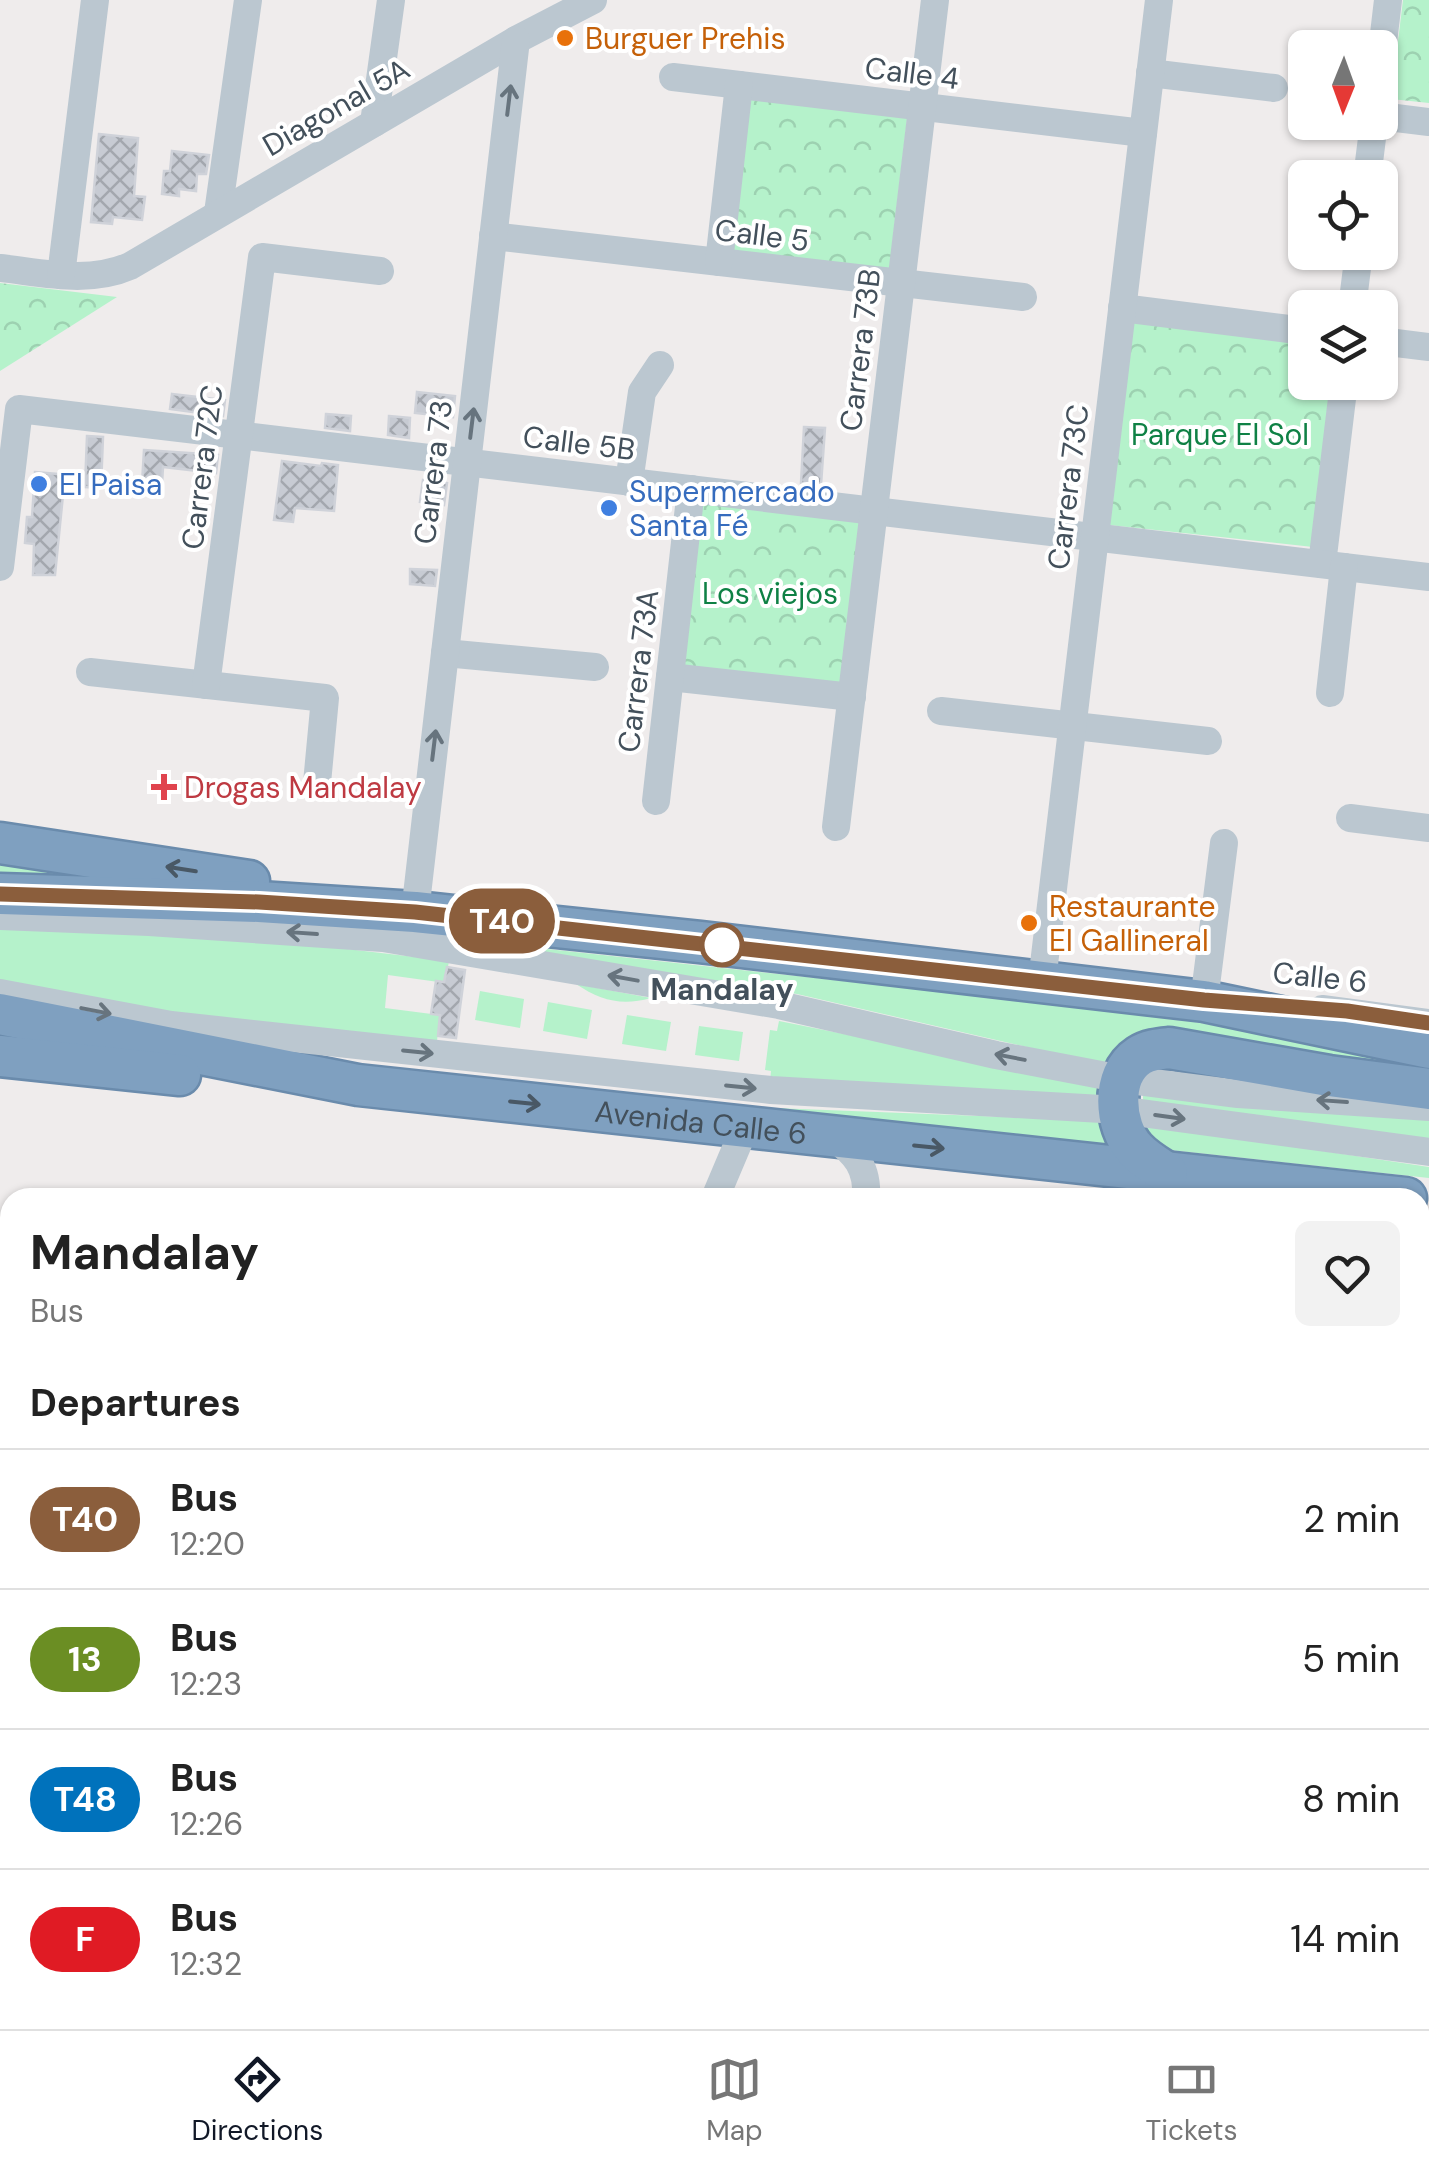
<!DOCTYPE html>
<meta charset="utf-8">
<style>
body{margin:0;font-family:"DM Sans",sans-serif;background:#f2f2f2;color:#222;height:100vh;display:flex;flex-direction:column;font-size:38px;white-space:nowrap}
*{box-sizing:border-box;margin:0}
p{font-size:32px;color:#767676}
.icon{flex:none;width:55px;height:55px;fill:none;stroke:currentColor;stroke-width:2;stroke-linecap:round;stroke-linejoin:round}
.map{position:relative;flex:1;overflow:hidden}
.drawer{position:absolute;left:0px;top:1188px;width:1430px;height:842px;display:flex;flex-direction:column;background:#fff;border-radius:30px 30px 0 0;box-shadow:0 2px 8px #0004}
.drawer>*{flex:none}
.badge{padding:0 20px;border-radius:32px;font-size:35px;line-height:65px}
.needle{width:65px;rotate:181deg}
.tools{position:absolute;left:1288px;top:30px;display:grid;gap:20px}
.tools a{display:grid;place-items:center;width:110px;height:110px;border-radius:15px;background:#fff;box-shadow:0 2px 8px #0004;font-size:50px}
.map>.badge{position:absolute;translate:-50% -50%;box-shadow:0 0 0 5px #fff}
h2{padding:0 30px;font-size:38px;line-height:90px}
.round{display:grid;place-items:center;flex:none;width:105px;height:105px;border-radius:15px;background:#f2f2f2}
.head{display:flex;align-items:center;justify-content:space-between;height:170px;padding:0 30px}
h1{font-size:48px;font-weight:700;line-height:75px}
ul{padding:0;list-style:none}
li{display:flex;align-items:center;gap:30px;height:140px;padding:0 30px;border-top:2px solid #e0e0e0}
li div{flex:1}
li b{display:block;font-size:38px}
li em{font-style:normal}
li .badge{min-width:110px;font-weight:700;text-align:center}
.menu{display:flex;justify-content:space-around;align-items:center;height:140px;border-top:2px solid #e0e0e0;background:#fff;font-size:28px;color:#767676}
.menu a{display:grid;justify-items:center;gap:5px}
.menu .active{color:#111827}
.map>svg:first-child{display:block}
.grass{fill:#b5f2cb}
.park{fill:url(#park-crowns)}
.building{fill:url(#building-cross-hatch);stroke:#cfd2d9;stroke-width:2.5}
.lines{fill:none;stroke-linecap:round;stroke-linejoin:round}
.highway-casing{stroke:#6a8bac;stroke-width:45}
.minor{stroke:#bbc7d0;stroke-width:28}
.highway{stroke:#7fa0c0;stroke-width:40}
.oneway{stroke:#67747e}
.oneway2{stroke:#495865}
.line-casing{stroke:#fff;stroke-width:22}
.line{stroke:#8b5e3c;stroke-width:15}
.food-dot{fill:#e8710a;stroke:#fff;stroke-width:4}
.shop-dot{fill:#3f7fe0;stroke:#fff;stroke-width:4}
.health-dot{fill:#e0444e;stroke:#fff;stroke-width:4}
.stop-dot{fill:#fff;stroke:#8b5e3c;stroke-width:5}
.labels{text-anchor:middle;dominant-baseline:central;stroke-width:8;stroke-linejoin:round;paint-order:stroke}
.food-label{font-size:30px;fill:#c56008;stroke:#fff;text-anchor:start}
.street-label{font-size:30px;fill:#43505b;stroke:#fff}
.park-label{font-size:30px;fill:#0f8145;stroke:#fff}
.shop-label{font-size:30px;fill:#366cbe;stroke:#fff;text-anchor:start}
.health-label{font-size:30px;fill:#be3a42;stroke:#fff;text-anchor:start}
.stop-label{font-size:30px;font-weight:bold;fill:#43505b;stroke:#fff}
</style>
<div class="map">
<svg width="1429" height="2029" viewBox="0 0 1429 2029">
<defs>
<pattern id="park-crowns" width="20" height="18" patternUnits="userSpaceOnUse" patternTransform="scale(2.5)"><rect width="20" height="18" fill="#b5f2cb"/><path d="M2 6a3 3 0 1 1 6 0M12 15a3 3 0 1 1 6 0" fill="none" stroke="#9dd1b1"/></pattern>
<pattern id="building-cross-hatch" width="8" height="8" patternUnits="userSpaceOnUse" patternTransform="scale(2.5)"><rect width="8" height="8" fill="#c7cbd3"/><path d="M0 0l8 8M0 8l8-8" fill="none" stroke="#a3a7ae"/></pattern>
</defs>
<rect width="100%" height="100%" fill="#efecec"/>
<g class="grass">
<polygon points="0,864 145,880 0,878"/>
<polygon points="0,926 313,945 449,961 447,972 453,984 388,975 385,1008 447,1016 445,1032 438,1031 437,1041 191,1016 0,986"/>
<polygon points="473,941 1150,1014 1429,1064 1429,1078 1105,1065 797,994"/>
<path d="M 576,984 L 651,998 C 622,1006 601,1001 576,984 Z"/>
<polygon points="480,991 524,999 520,1028 475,1020"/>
<polygon points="548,1002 592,1010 587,1039 543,1031"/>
<polygon points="627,1015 671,1022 666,1051 622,1044"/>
<polygon points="779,1021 1104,1086 1103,1100 770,1082 771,1071 765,1070 770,1030 777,1031"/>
<polygon points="699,1026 743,1032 739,1061 695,1055"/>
<polygon points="1143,1095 1429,1115 1429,1143 1143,1102"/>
<polygon points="747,1107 1110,1121 1120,1146"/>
<polygon points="1139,1123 1429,1167 1429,1178 1169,1150 1152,1140"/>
</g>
<g class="park">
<polygon points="1403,0 1429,0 1429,103 1391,99"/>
<polygon points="746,92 908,111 889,272 727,253"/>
<polygon points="0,283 117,297 0,371"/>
<polygon points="1132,320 1305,339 1305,382 1331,383 1313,547 1109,525"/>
<polygon points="699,500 861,518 840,687 679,668"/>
<polygon points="1420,1770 1429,1772 1429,1878 1420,1877"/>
<polygon points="113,2020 231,2020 227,2029 113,2029"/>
<polygon points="483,2020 663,2020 668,2029 480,2029"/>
</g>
<g class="building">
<polygon points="99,134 138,138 134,196 145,197 142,220 113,217 112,224 91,222"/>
<polygon points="172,151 209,155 206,174 197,174 196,191 179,189 179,196 162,194 164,171 170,171"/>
<polygon points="417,392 455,396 453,417 415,413"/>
<polygon points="172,394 225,400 223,416 170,409"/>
<polygon points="326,414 351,416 350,431 325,428"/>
<polygon points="389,416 410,418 409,438 388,435"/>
<polygon points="804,427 825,428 821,485 801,483"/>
<polygon points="87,436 103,437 101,488 85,487"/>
<polygon points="144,450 218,455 216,473 163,467 162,484 142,483"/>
<polygon points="282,461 321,466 322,463 338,465 334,511 295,508 293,522 274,520"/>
<polygon points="35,472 69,475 68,495 63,495 55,575 33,575 34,544 25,543 27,517 32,517"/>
<polygon points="423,480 447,483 444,505 420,502"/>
<polygon points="410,569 437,570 435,586 410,584"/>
<polygon points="447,967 465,970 456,1038 438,1036 440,1015 431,1014 436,981 444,982"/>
</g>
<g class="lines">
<defs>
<g id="highway">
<polyline points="0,843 249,881"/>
<polyline points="0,894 259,902 415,912 700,942 1204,1001 1429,1048"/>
<path id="s1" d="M 0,1014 L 358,1085 L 1406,1198"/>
<polyline points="0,1056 180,1075"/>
<path d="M 1167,1173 C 1156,1166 1144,1159 1135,1149 C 1114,1126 1110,1075 1139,1056 C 1148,1050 1159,1049 1169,1048 L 1329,1076 L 1429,1089"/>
</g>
</defs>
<use href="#highway" class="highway-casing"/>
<g class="minor">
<polyline points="1380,68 1388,0"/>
<polyline points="1150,73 1274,88"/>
<polyline points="673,77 1143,133"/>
<polyline points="1380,116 1429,122"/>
<polyline points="374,123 391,0"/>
<polyline points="1367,178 1374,122"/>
<polyline points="218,213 248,0"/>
<polyline points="493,236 1023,297"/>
<polyline points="719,262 739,85"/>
<path d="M 0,268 C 44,273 89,284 130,266 L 516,40 L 593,0"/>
<polyline points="61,275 95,0"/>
<polyline points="1122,308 1305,331"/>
<polyline points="1352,308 1359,252"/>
<polyline points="1380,341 1429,347"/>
<polyline points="629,482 642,392 660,365"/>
<polyline points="1322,564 1344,382"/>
<polyline points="0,567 19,409 1429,577"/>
<polyline points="445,653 595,667"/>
<polyline points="90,672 325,698 317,783"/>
<polyline points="670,677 852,697"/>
<polyline points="206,685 262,257 380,271"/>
<polyline points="1330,693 1344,567"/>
<polyline points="941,711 1208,741"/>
<polyline points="656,801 691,489"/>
<polyline points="1350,818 1429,828"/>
<polyline points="836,827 935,0"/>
<polyline points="415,912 516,40"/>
<polyline points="0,916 149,922 383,938 779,1005 996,1055 1122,1079 1238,1094 1429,1107"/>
<polyline points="1042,981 1159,0"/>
<polyline points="0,993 171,1025 771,1090 1119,1110 1429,1152"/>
<polyline points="1219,1001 1204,1001 1224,843"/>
<polyline points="1322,1009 1429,1023"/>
<path d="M 833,1137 C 856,1154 868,1168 866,1198"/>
<polyline points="715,1198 745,1127"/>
<polyline points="1420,1315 1429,1316"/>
<polyline points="0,1427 10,1428"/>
<polyline points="1420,1891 1429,1892"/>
<polyline points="0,1971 10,1972"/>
<polyline points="675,2020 679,2029"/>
<polyline points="1057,2020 1058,2029"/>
<polyline points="243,2029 246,2020"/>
<polyline points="1000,2029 1003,2020"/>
</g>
<use href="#highway" class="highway"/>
</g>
<defs><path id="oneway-shaft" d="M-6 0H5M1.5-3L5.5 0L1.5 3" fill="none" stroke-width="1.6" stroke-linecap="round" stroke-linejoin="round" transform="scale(2.5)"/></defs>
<g class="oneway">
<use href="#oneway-shaft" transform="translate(509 100) rotate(-83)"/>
<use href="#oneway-shaft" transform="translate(472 423) rotate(-83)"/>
<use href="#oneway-shaft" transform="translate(434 745) rotate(-83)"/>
<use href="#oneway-shaft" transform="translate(302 933) rotate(-176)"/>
<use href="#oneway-shaft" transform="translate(623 978) rotate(-170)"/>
<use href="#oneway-shaft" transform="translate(96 1011) rotate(11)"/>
<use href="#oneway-shaft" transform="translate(418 1052) rotate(6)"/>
<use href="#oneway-shaft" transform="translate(1010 1057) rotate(-169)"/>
<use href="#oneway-shaft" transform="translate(741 1087) rotate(6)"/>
<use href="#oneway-shaft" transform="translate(1332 1101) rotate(-176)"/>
<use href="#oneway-shaft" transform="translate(1170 1117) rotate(8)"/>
</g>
<g class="oneway2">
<use href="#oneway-shaft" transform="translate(181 869) rotate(-171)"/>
<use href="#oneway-shaft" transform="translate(525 1103) rotate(6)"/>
<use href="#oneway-shaft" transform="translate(929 1147) rotate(6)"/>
</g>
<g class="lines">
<defs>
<polyline id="line" points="0,894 259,902 415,912 1204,1000 1347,1011 1429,1023"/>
</defs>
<use href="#line" class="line-casing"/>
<use href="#line" class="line"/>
</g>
<g class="food-dot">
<circle cx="565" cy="38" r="10"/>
<circle cx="1029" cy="923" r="10"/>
</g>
<g class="shop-dot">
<circle cx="39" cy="484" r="10"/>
<circle cx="609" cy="508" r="10"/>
</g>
<path class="health-dot" d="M159 772h10v10h10v10h-10v10h-10v-10h-10v-10h10z"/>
<circle class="stop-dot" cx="722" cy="945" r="20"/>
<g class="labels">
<g class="food-label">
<text x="585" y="38">Burguer Prehis</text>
<text x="1049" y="906">Restaurante<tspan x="1049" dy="34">El Gallineral</tspan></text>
</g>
<g class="street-label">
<text transform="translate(912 73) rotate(7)">Calle 4</text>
<text transform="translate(336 107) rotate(-30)">Diagonal 5A</text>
<text transform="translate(762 235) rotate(7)">Calle 5</text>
<text transform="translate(860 350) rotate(-83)">Carrera 73B</text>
<text transform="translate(579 443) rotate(7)">Calle 5B</text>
<text transform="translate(202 467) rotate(-83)">Carrera 72C</text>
<text transform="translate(433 472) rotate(-83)">Carrera 73</text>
<text transform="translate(1068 487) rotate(-83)">Carrera 73C</text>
<text transform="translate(638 671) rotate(-83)">Carrera 73A</text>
<text transform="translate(1320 977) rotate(6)">Calle 6</text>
<text stroke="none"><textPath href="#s1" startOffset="710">Avenida Calle 6</textPath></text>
</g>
<g class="park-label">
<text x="1220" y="434">Parque El Sol</text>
<text x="770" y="593">Los viejos</text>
</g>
<g class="shop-label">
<text x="59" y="484">El Paisa</text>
<text x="629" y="491">Supermercado<tspan x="629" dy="34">Santa Fé</tspan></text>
</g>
<g class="health-label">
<text x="184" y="787">Drogas Mandalay</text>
</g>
<g class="stop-label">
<text x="722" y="989">Mandalay</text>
</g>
</g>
</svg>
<div class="tools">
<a><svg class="needle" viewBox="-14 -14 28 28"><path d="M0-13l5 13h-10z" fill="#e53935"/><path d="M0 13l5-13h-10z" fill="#767676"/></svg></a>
<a><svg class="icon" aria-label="locate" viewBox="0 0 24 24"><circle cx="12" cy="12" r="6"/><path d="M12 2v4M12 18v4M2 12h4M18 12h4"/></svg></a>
<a><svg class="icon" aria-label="layers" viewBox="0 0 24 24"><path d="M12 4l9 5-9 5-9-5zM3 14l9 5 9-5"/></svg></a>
</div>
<b class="badge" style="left:502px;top:921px;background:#8b5e3c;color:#fff">T40</b>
<section class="drawer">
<div class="head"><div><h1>Mandalay</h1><p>Bus</p></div><a class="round"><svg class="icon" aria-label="heart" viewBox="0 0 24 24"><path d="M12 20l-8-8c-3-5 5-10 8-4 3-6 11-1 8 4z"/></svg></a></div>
<h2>Departures</h2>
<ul>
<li><span class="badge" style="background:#8b5e3c;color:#fff">T40</span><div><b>Bus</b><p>12:20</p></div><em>2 min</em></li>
<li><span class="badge" style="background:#6b8e23;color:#fff">13</span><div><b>Bus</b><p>12:23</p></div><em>5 min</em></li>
<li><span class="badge" style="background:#0072bc;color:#fff">T48</span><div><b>Bus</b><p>12:26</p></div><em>8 min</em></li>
<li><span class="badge" style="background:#e01b24;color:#fff">F</span><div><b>Bus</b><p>12:32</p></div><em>14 min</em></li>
</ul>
</section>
</div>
<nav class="menu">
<a class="active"><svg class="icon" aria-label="directions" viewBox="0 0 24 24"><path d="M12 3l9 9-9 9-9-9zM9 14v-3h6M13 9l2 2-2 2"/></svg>Directions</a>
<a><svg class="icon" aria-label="map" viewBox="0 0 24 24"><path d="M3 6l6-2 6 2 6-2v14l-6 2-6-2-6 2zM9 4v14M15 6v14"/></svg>Map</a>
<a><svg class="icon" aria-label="tickets" viewBox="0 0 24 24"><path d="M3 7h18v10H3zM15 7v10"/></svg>Tickets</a>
</nav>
